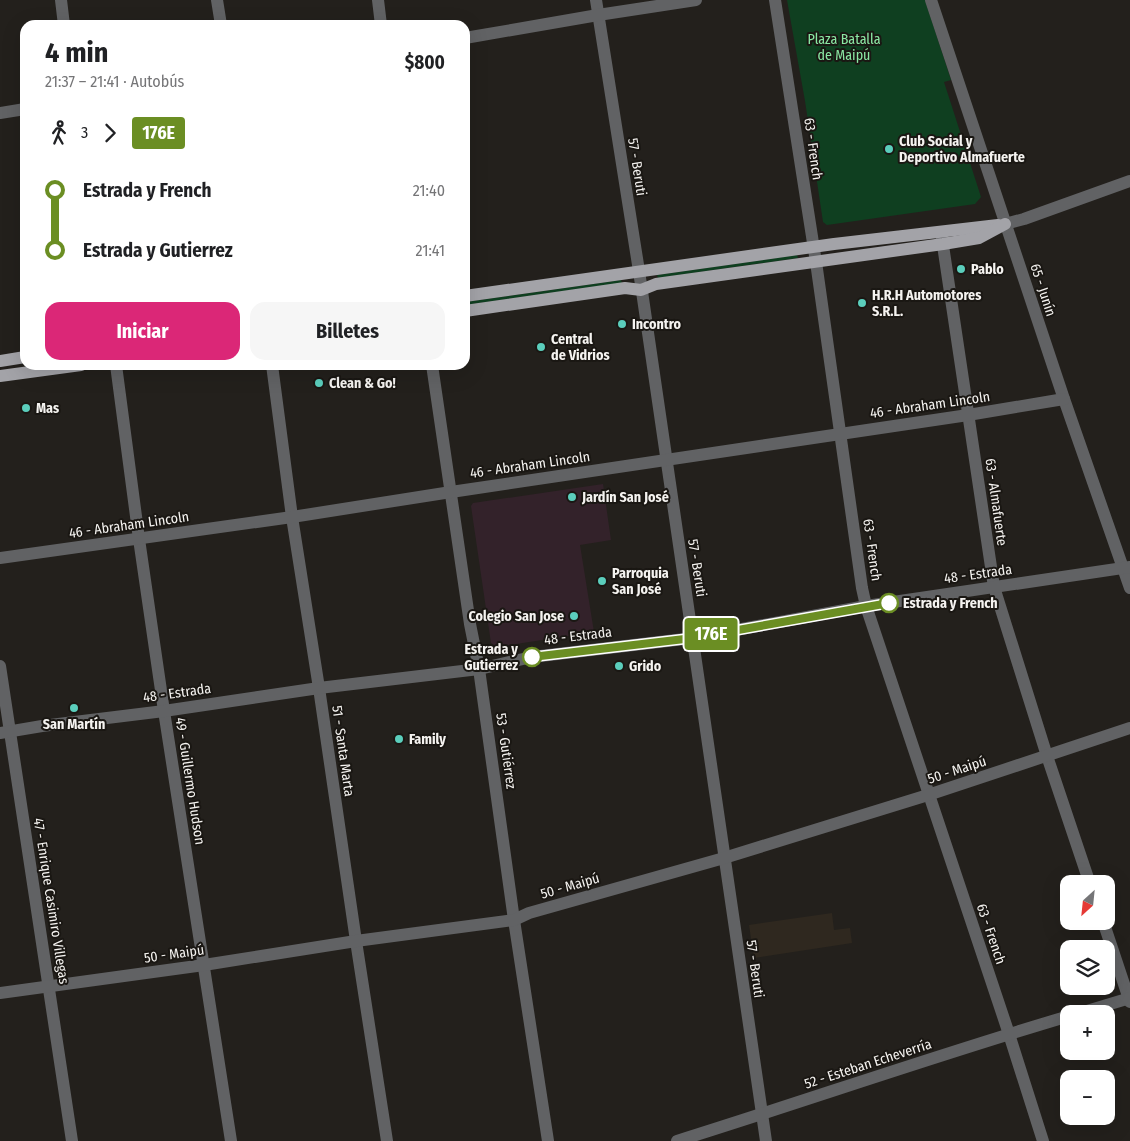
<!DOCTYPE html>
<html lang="es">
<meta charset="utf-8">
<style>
body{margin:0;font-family:"Fira Sans Condensed",sans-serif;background:#f6f6f6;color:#202124;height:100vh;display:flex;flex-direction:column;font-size:19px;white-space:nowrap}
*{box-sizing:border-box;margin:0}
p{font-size:16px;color:#757577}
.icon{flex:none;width:28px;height:28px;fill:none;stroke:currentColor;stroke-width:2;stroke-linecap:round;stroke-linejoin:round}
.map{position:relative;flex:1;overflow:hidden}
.panel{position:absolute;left:20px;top:20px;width:450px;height:350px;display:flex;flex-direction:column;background:#fff;border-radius:15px;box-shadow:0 5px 20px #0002}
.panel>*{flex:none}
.badge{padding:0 10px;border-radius:4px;font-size:18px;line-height:32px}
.needle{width:32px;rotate:207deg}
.buttons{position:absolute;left:1060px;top:875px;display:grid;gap:10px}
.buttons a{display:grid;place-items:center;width:55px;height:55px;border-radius:10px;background:#fff;box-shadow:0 5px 20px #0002;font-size:25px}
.map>.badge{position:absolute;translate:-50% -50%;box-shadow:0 0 0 2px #fff}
.legs{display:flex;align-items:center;gap:8px;height:55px;padding:0 25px;font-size:16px}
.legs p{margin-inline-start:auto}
.head{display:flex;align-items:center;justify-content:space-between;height:85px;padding:0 25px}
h1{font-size:28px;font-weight:700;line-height:38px}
.action{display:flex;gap:10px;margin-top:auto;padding:10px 25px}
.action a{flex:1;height:58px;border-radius:15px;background:#db2777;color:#fff;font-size:20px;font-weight:700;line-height:58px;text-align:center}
.action a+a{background:#f6f6f6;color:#202124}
ul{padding:0 25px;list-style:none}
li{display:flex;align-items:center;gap:18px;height:60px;font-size:19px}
li i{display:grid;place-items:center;width:8px;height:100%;margin:0 6px;background:currentColor}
li i::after{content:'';width:12px;height:12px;margin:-6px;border:4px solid;border-radius:50%;background:#fff}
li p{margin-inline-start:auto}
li:first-child i{background:linear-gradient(#0000 50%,currentColor 0)}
li:last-child i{background:linear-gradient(currentColor 50%,#0000 0)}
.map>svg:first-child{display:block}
.built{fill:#2f281f}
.education{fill:#33222a}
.green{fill:#0f3f20}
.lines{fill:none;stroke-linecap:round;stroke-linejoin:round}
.minor{stroke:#616264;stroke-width:12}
.major{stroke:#a3a3a8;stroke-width:12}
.line-1-casing{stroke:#fff;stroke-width:11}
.line-1{stroke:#6b8e23;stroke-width:8}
.poi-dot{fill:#5bcebc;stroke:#1a1713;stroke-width:2}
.stop-1-dot{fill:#fff;stroke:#6b8e23;stroke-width:2.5}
.labels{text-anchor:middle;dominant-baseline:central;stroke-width:4;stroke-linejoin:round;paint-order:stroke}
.park-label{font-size:14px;fill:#8be8a4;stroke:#1a1713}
.poi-label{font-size:14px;font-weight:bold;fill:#f5f3f0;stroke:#1a1713;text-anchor:start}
.street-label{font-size:14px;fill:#f5f3f0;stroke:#1a1713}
.stop-label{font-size:14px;font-weight:bold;fill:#f5f3f0;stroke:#1a1713;text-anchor:start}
</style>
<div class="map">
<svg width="1130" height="1141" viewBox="0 0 1130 1141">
<rect width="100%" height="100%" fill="#23201c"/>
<polygon class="built" points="832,913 834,930 850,928 852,943 754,958 749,925"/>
<polygon class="education" points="603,484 611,540 580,545 594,632 497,647 491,643 471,506 473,503"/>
<g class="green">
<polygon points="787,0 925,0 951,80 944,82 981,197 975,204 827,225 823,222 805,101"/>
<polygon points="797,255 798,258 658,278 657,275"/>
<polygon points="621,280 622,283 465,305 465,302"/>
</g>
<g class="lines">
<g class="minor">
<polyline points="61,0 64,25"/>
<polyline points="217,0 221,25"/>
<polyline points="378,0 381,25"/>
<polyline points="596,0 639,271 766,1141"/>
<polyline points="775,0 816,262 862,588 866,606 1009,1034 1043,1141"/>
<polyline points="931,0 1064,399 1130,588"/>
<polyline points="465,38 598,15 696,0"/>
<polyline points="0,113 25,109"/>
<polyline points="1005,224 1024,219 1130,181"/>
<polyline points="941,232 994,587 1047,756 1090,884"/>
<polyline points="116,365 139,539 164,711 231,1141"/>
<polyline points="272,365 292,517 319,688 356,941 387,1141"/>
<polyline points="432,365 470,624 479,669 514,920 548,1141"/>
<polyline points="0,558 292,517 451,492 968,415 1064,399"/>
<polyline points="0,666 72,1141"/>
<polyline points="0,733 42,726 164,711 319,688 479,669 532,657 693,638 866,606 1130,567"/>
<polyline points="1103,921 1130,1002"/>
<polyline points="0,993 204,965 356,941 514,920 529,913 724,858 928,795 1130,728"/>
<polyline points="1077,1014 1130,998"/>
<path d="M 677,1141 C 808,1100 937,1055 1069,1016"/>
</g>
<g class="major">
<polyline points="465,296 834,244 998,225"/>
<polyline points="465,311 625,288 641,290 656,284 943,244 979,238 1005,224"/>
<polyline points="0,361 25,357"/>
<polyline points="0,376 81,365"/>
</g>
</g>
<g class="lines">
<defs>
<polyline id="line-1" points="532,657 693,638 889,603"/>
</defs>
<use href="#line-1" class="line-1-casing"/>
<use href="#line-1" class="line-1"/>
</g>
<g class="poi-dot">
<circle cx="889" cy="149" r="5"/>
<circle cx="961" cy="269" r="5"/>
<circle cx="862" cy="303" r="5"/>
<circle cx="622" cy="324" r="5"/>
<circle cx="541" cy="347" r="5"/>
<circle cx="319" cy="383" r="5"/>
<circle cx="26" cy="408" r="5"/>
<circle cx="572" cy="497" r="5"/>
<circle cx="602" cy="581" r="5"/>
<circle cx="574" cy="616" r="5"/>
<circle cx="619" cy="666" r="5"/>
<circle cx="74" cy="708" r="5"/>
<circle cx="399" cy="739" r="5"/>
</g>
<g class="stop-1-dot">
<circle cx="889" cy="603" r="9"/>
<circle cx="532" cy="657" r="9"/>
</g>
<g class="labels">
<g class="park-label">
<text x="844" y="39">Plaza Batalla<tspan x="844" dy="16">de Maipú</tspan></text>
</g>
<g class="poi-label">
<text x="899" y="141">Club Social y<tspan x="899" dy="16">Deportivo Almafuerte</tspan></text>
<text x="971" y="269">Pablo</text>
<text x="872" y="295">H.R.H Automotores<tspan x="872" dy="16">S.R.L.</tspan></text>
<text x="632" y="324">Incontro</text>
<text x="551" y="339">Central<tspan x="551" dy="16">de Vidrios</tspan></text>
<text x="329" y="383">Clean &amp; Go!</text>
<text x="36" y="408">Mas</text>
<text x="582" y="497">Jardín San José</text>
<text x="612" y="573">Parroquia<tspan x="612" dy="16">San José</tspan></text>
<text x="564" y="616" text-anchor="end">Colegio San Jose</text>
<text x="629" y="666">Grido</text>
<text x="74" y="724" text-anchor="middle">San Martín</text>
<text x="409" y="739">Family</text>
</g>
<g class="street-label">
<text transform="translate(813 149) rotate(82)">63 - French</text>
<text transform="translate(637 167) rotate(81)">57 - Beruti</text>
<text transform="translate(1043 290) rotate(72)">65 - Junín</text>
<text transform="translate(930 405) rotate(-8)">46 - Abraham Lincoln</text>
<text transform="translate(530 465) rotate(-8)">46 - Abraham Lincoln</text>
<text transform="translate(996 502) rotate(82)">63 - Almafuerte</text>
<text transform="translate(129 525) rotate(-8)">46 - Abraham Lincoln</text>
<text transform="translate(872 550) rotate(82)">63 - French</text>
<text transform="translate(697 568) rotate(81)">57 - Beruti</text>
<text transform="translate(978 574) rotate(-8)">48 - Estrada</text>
<text transform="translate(578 636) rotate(-7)">48 - Estrada</text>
<text transform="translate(177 693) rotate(-8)">48 - Estrada</text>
<text transform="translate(343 751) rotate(82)">51 - Santa Marta</text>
<text transform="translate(506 751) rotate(82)">53 - Gutiérrez</text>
<text transform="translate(957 770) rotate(-18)">50 - Maipú</text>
<text transform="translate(190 781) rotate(81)">49 - Guillermo Hudson</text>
<text transform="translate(570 886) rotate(-16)">50 - Maipú</text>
<text transform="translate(51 901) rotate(81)">47 - Enrique Casimiro Villegas</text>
<text transform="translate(991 934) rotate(71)">63 - French</text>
<text transform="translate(174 954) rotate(-8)">50 - Maipú</text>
<text transform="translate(755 969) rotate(82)">57 - Beruti</text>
<text transform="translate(868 1064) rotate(-18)">52 - Esteban Echeverría</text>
</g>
<g class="stop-label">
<text x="903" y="603">Estrada y French</text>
<text x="518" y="649" text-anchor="end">Estrada y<tspan x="518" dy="16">Gutierrez</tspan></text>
</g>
</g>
</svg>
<div class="buttons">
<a><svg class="needle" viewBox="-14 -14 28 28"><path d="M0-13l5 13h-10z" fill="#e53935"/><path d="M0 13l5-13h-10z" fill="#757577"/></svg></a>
<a><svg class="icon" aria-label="layers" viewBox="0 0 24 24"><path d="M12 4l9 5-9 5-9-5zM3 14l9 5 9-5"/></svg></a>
<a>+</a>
<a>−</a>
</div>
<b class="badge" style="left:711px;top:634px;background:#6b8e23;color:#fff">176E</b>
<section class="panel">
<div class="head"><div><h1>4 min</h1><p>21:37 – 21:41 · Autobús</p></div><b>$800</b></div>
<div class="legs"><svg class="icon" aria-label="walk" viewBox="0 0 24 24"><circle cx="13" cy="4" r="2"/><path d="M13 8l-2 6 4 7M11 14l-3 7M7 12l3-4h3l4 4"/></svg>3<svg class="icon" aria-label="forward" viewBox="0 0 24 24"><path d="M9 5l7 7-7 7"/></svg><b class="badge" style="background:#6b8e23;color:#fff">176E</b></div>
<ul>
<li><i style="color:#6b8e23"></i><b>Estrada y French</b><p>21:40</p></li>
<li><i style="color:#6b8e23"></i><b>Estrada y Gutierrez</b><p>21:41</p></li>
</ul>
<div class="action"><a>Iniciar</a><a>Billetes</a></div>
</section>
</div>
